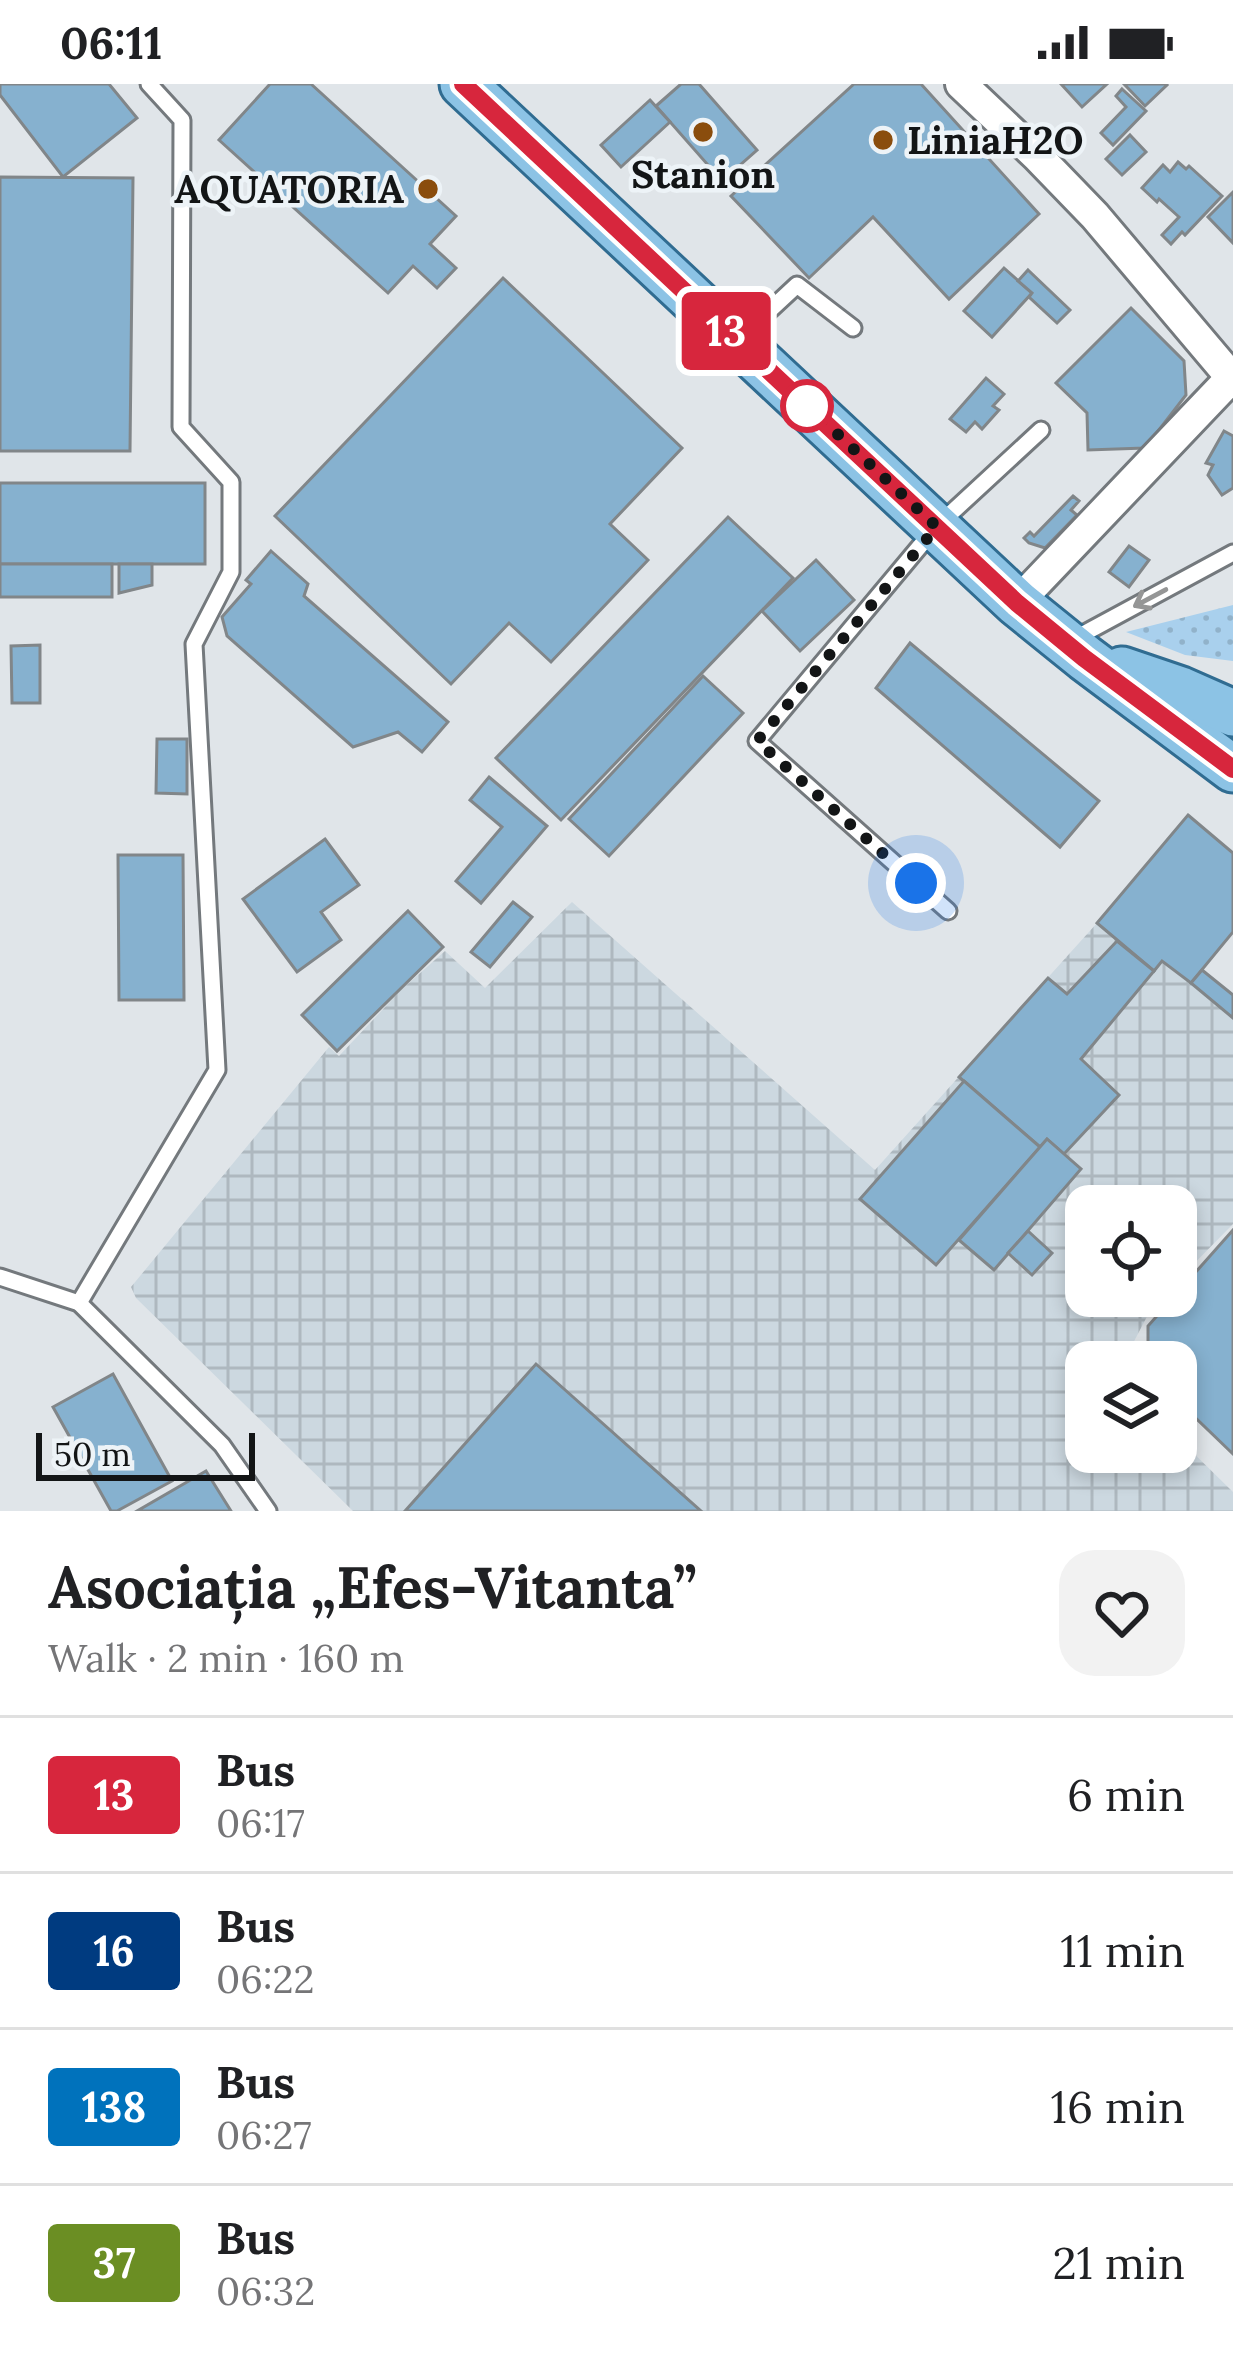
<!DOCTYPE html>
<meta charset="utf-8">
<style>
body{margin:0;font-family:Lora,serif;background:#f2f2f2;color:#202124;height:100vh;display:flex;flex-direction:column;font-size:45px;white-space:nowrap}
*{box-sizing:border-box;margin:0}
p{font-size:39px;color:#757577}
.icon{flex:none;width:66px;height:66px;fill:none;stroke:currentColor;stroke-width:2;stroke-linecap:round;stroke-linejoin:round}
.map{position:relative;height:1427px;overflow:hidden}
.details{display:flex;flex-direction:column;background:#fff;flex:1}
.details>*{flex:none}
.badge{padding:0 24px;border-radius:9px;font-size:42px;line-height:78px}
.fabs{position:absolute;left:1065px;top:1101px;display:grid;gap:24px}
.fabs a{display:grid;place-items:center;width:132px;height:132px;border-radius:24px;background:#fff;box-shadow:0 6px 18px #0003;font-size:60px}
.scale{position:absolute;left:36px;bottom:30px;width:219px;box-sizing:border-box;padding-left:12px;border:6px solid #131516;border-top:0;font-size:33px;line-height:42px;white-space:nowrap;color:#131516;-webkit-text-stroke:9px #edf3f7;paint-order:stroke}
.you{position:absolute;width:60px;height:60px;margin:-30px;border:9px solid #fff;border-radius:50%;background:#1a73e8;box-shadow:0 0 0 18px #1a73e833}
.map>.badge{position:absolute;translate:-50% -50%;box-shadow:0 0 0 6px #fff}
.round{display:grid;place-items:center;flex:none;width:126px;height:126px;border-radius:36px;background:#f2f2f2}
.overview{display:flex;align-items:center;justify-content:space-between;height:204px;padding:0 48px}
h1{font-size:57px;font-weight:700;line-height:90px}
ul{padding:0;list-style:none}
li{display:flex;align-items:center;gap:36px;height:156px;padding:0 48px;border-top:3px solid #e0e0e0}
li div{flex:1}
li b{display:block;font-size:45px}
li em{font-style:normal}
li .badge{min-width:132px;font-weight:700;text-align:center}
.status{display:flex;justify-content:space-between;align-items:center;height:84px;padding:0 60px;background:#fff;direction:ltr}
.status svg{height:33px;fill:currentColor}
.map>svg:first-child{display:block}
.industrial{fill:url(#industrial-grid)}
.green{fill:url(#green-dots)}
.building{fill:#86b1cf;stroke:#818689;stroke-width:3}
.lines{fill:none;stroke-linecap:round;stroke-linejoin:round}
.lane-casing{stroke:#74797d;stroke-width:21}
.street-casing{stroke:#74797d;stroke-width:36}
.primary-casing{stroke:#306c91;stroke-width:51}
.lane{stroke:#fff;stroke-width:15}
.street{stroke:#fff;stroke-width:30}
.primary{stroke:#8cc3e5;stroke-width:45}
.oneway{stroke:#959696}
.line-casing{stroke:#fff;stroke-width:27}
.line{stroke:#d7263d;stroke-width:18}
.walk{stroke:#131516;stroke-width:12;stroke-dasharray:0 21.6}
.poi-dot{fill:#8a4d0d;stroke:#edf3f7;stroke-width:4.5}
.stop-dot{fill:#fff;stroke:#d7263d;stroke-width:6}
.labels{text-anchor:middle;dominant-baseline:central;stroke-width:9;stroke-linejoin:round;paint-order:stroke}
.poi-label{font-size:39px;font-weight:bold;fill:#131516;stroke:#edf3f7;text-anchor:start}
</style>
<div class="status"><b>06:11</b><svg viewBox="0 0 49 12"><path d="M0 12V9h3v3zM5 12V6h3v6zM10 12V3h3v9zM15 12V0h3v12zM26 1h20v11H26zM47 4h2v5h-2z"/></svg></div>
<div class="map">
<svg width="1233" height="1427" viewBox="0 0 1233 1427">
<defs>
<pattern id="industrial-grid" width="8" height="8" patternUnits="userSpaceOnUse" patternTransform="scale(3)"><rect width="8" height="8" fill="#ccd8e0"/><path d="M0 4h8M4 0v8" fill="none" stroke="#aeb8bf"/></pattern>
<pattern id="green-dots" width="8" height="8" patternUnits="userSpaceOnUse" patternTransform="scale(3)"><rect width="8" height="8" fill="#a9d0ed"/><path d="M2 2h.1M6 6h.1" fill="none" stroke="#91b2ca" stroke-width="1.8" stroke-linecap="round"/></pattern>
</defs>
<rect width="100%" height="100%" fill="#e0e5e9"/>
<polygon class="industrial" points="572,818 875,1086 1097,839 1153,887 1162,877 1233,934 1233,1140 1176,1198 1176,1122 1086,1122 1086,1212 1162,1212 1153,1221 1130,1265 1129,1278 1086,1278 1086,1368 1176,1368 1176,1352 1233,1408 1233,1427 353,1427 136,1214 131,1203 329,963 339,972 401,906 445,867 485,904"/>
<polygon class="green" points="1233,521 1233,577 1185,571 1126,548"/>
<g class="building">
<polygon points="0,0 109,0 137,34 63,93 0,11"/>
<polygon points="270,0 311,0 456,132 430,160 456,184 437,204 413,182 388,209 219,56"/>
<polygon points="681,0 699,0 757,66 722,97 656,22"/>
<polygon points="854,0 921,0 1039,130 949,215 873,133 809,194 731,112"/>
<polygon points="1061,0 1107,0 1082,23"/>
<polygon points="1124,0 1166,0 1167,1 1145,22"/>
<polygon points="1122,5 1146,27 1113,61 1101,49 1126,23 1116,12"/>
<polygon points="650,16 670,38 621,83 601,61"/>
<polygon points="1130,51 1146,68 1122,91 1106,75"/>
<polygon points="1178,78 1186,85 1189,82 1222,112 1185,151 1182,148 1171,160 1162,151 1179,133 1159,115 1157,118 1142,104 1163,81 1170,88"/>
<polygon points="0,93 133,94 130,367 0,367"/>
<polygon points="1233,108 1233,159 1208,133"/>
<polygon points="1004,184 1032,209 992,253 964,227"/>
<polygon points="1028,186 1070,226 1057,239 1029,213 1032,209 1018,197"/>
<polygon points="503,194 682,364 610,440 648,476 551,578 509,539 451,600 275,432"/>
<polygon points="1131,224 1184,277 1186,311 1145,364 1088,366 1087,329 1056,299"/>
<polygon points="986,294 1004,310 993,322 999,326 982,345 975,338 966,348 950,335"/>
<polygon points="1224,347 1233,352 1233,404 1222,411 1208,391 1213,381 1206,379"/>
<rect x="0" y="399" width="205" height="81"/>
<polygon points="1073,412 1079,417 1071,426 1077,431 1045,464 1029,459 1024,454 1030,448 1034,452"/>
<polygon points="728,433 793,494 561,736 496,674"/>
<polygon points="1129,462 1149,476 1129,503 1109,488"/>
<polygon points="271,467 308,500 304,512 448,638 422,668 398,648 353,663 227,552 222,533 251,500 246,496"/>
<polygon points="816,476 854,516 800,567 762,527"/>
<rect x="0" y="480" width="112" height="33"/>
<polygon points="119,480 152,480 152,501 119,509"/>
<polygon points="910,559 1099,717 1060,763 876,604"/>
<polygon points="40,561 40,619 12,619 11,562"/>
<polygon points="703,592 743,629 609,772 569,735"/>
<polygon points="157,655 187,655 187,710 156,709"/>
<polygon points="489,693 547,742 481,819 456,797 502,743 470,716"/>
<polygon points="1188,731 1233,769 1233,848 1191,899 1162,877 1154,887 1097,839"/>
<polygon points="325,755 359,801 321,828 341,856 297,888 243,815"/>
<polygon points="118,771 183,771 184,916 119,916"/>
<polygon points="513,818 532,833 490,883 471,868"/>
<polygon points="408,827 443,863 337,967 302,931"/>
<polygon points="1117,857 1154,887 1081,975 1119,1011 1064,1070 1047,1055 1040,1063 959,993 1048,894 1067,910"/>
<polygon points="1202,886 1233,911 1233,934 1191,899"/>
<polygon points="964,997 1040,1063 936,1181 860,1115"/>
<polygon points="1047,1055 1081,1085 994,1186 959,1156"/>
<polygon points="1233,1146 1233,1370 1176,1315 1176,1278 1148,1278 1148,1242"/>
<polygon points="1028,1147 1052,1169 1032,1191 1008,1169"/>
<polygon points="536,1280 701,1427 405,1427"/>
<polygon points="113,1290 172,1397 117,1427 111,1427 53,1323"/>
<polygon points="206,1387 231,1427 137,1427"/>
</g>
<g class="lines">
<defs>
<g id="lane">
<polyline points="741,253 797,201 853,244"/>
<polyline points="1072,556 1233,469"/>
<polyline points="948,827 757,657 936,443 1041,346"/>
<polyline points="0,1193 79,1219 222,1361 268,1427"/>
<polyline points="79,1219 217,986 194,560 231,488 231,398 181,343 182,36 149,0"/>
</g>
<g id="street">
<polyline points="961,0 1037,72 1095,132 1231,293"/>
<polyline points="1017,519 1233,292"/>
</g>
<g id="primary">
<polyline points="463,0 1017,519 1085,574 1233,685"/>
<polyline points="1122,586 1181,606 1233,629"/>
</g>
</defs>
<use href="#lane" class="lane-casing"/>
<use href="#street" class="street-casing"/>
<use href="#primary" class="primary-casing"/>
<use href="#lane" class="lane"/>
<use href="#street" class="street"/>
<use href="#primary" class="primary"/>
</g>
<defs><path id="oneway-shaft" d="M-6 0H5M1.5-3L5.5 0L1.5 3" fill="none" stroke-width="1.6" stroke-linecap="round" stroke-linejoin="round" transform="scale(3)"/></defs>
<use class="oneway" href="#oneway-shaft" transform="translate(1150 514) rotate(152)"/>
<g class="lines">
<defs>
<polyline id="line" points="463,0 1017,519 1084,574 1233,685"/>
</defs>
<use href="#line" class="line-casing"/>
<use href="#line" class="line"/>
<polyline class="walk" points="807,322 799,314 937,443 757,657 916,799"/>
</g>
<g class="poi-dot">
<circle cx="703" cy="48" r="12"/>
<circle cx="883" cy="56" r="12"/>
<circle cx="428" cy="105" r="12"/>
</g>
<circle class="stop-dot" cx="807" cy="322" r="24"/>
<g class="labels">
<g class="poi-label">
<text x="907" y="56">LiniaH2O</text>
<text x="703" y="90" text-anchor="middle">Stanion</text>
<text x="404" y="105" text-anchor="end">AQUATORIA</text>
</g>
</g>
</svg>
<div class="fabs">
<a><svg class="icon" aria-label="locate" viewBox="0 0 24 24"><circle cx="12" cy="12" r="6"/><path d="M12 2v4M12 18v4M2 12h4M18 12h4"/></svg></a>
<a><svg class="icon" aria-label="layers" viewBox="0 0 24 24"><path d="M12 4l9 5-9 5-9-5zM3 14l9 5 9-5"/></svg></a>
</div>
<div class="scale">50 m</div>
<div class="you" style="left:916px;top:799px"></div>
<b class="badge" style="left:726px;top:247px;background:#d7263d;color:#fff">13</b>
</div>
<section class="details">
<div class="overview"><div><h1>Asociația „Efes-Vitanta”</h1><p>Walk · 2 min · 160 m</p></div><a class="round"><svg class="icon" aria-label="heart" viewBox="0 0 24 24"><path d="M12 20l-8-8c-3-5 5-10 8-4 3-6 11-1 8 4z"/></svg></a></div>
<ul>
<li><span class="badge" style="background:#d7263d;color:#fff">13</span><div><b>Bus</b><p>06:17</p></div><em>6 min</em></li>
<li><span class="badge" style="background:#003b80;color:#fff">16</span><div><b>Bus</b><p>06:22</p></div><em>11 min</em></li>
<li><span class="badge" style="background:#0072bc;color:#fff">138</span><div><b>Bus</b><p>06:27</p></div><em>16 min</em></li>
<li><span class="badge" style="background:#6b8e23;color:#fff">37</span><div><b>Bus</b><p>06:32</p></div><em>21 min</em></li>
</ul>
</section>
